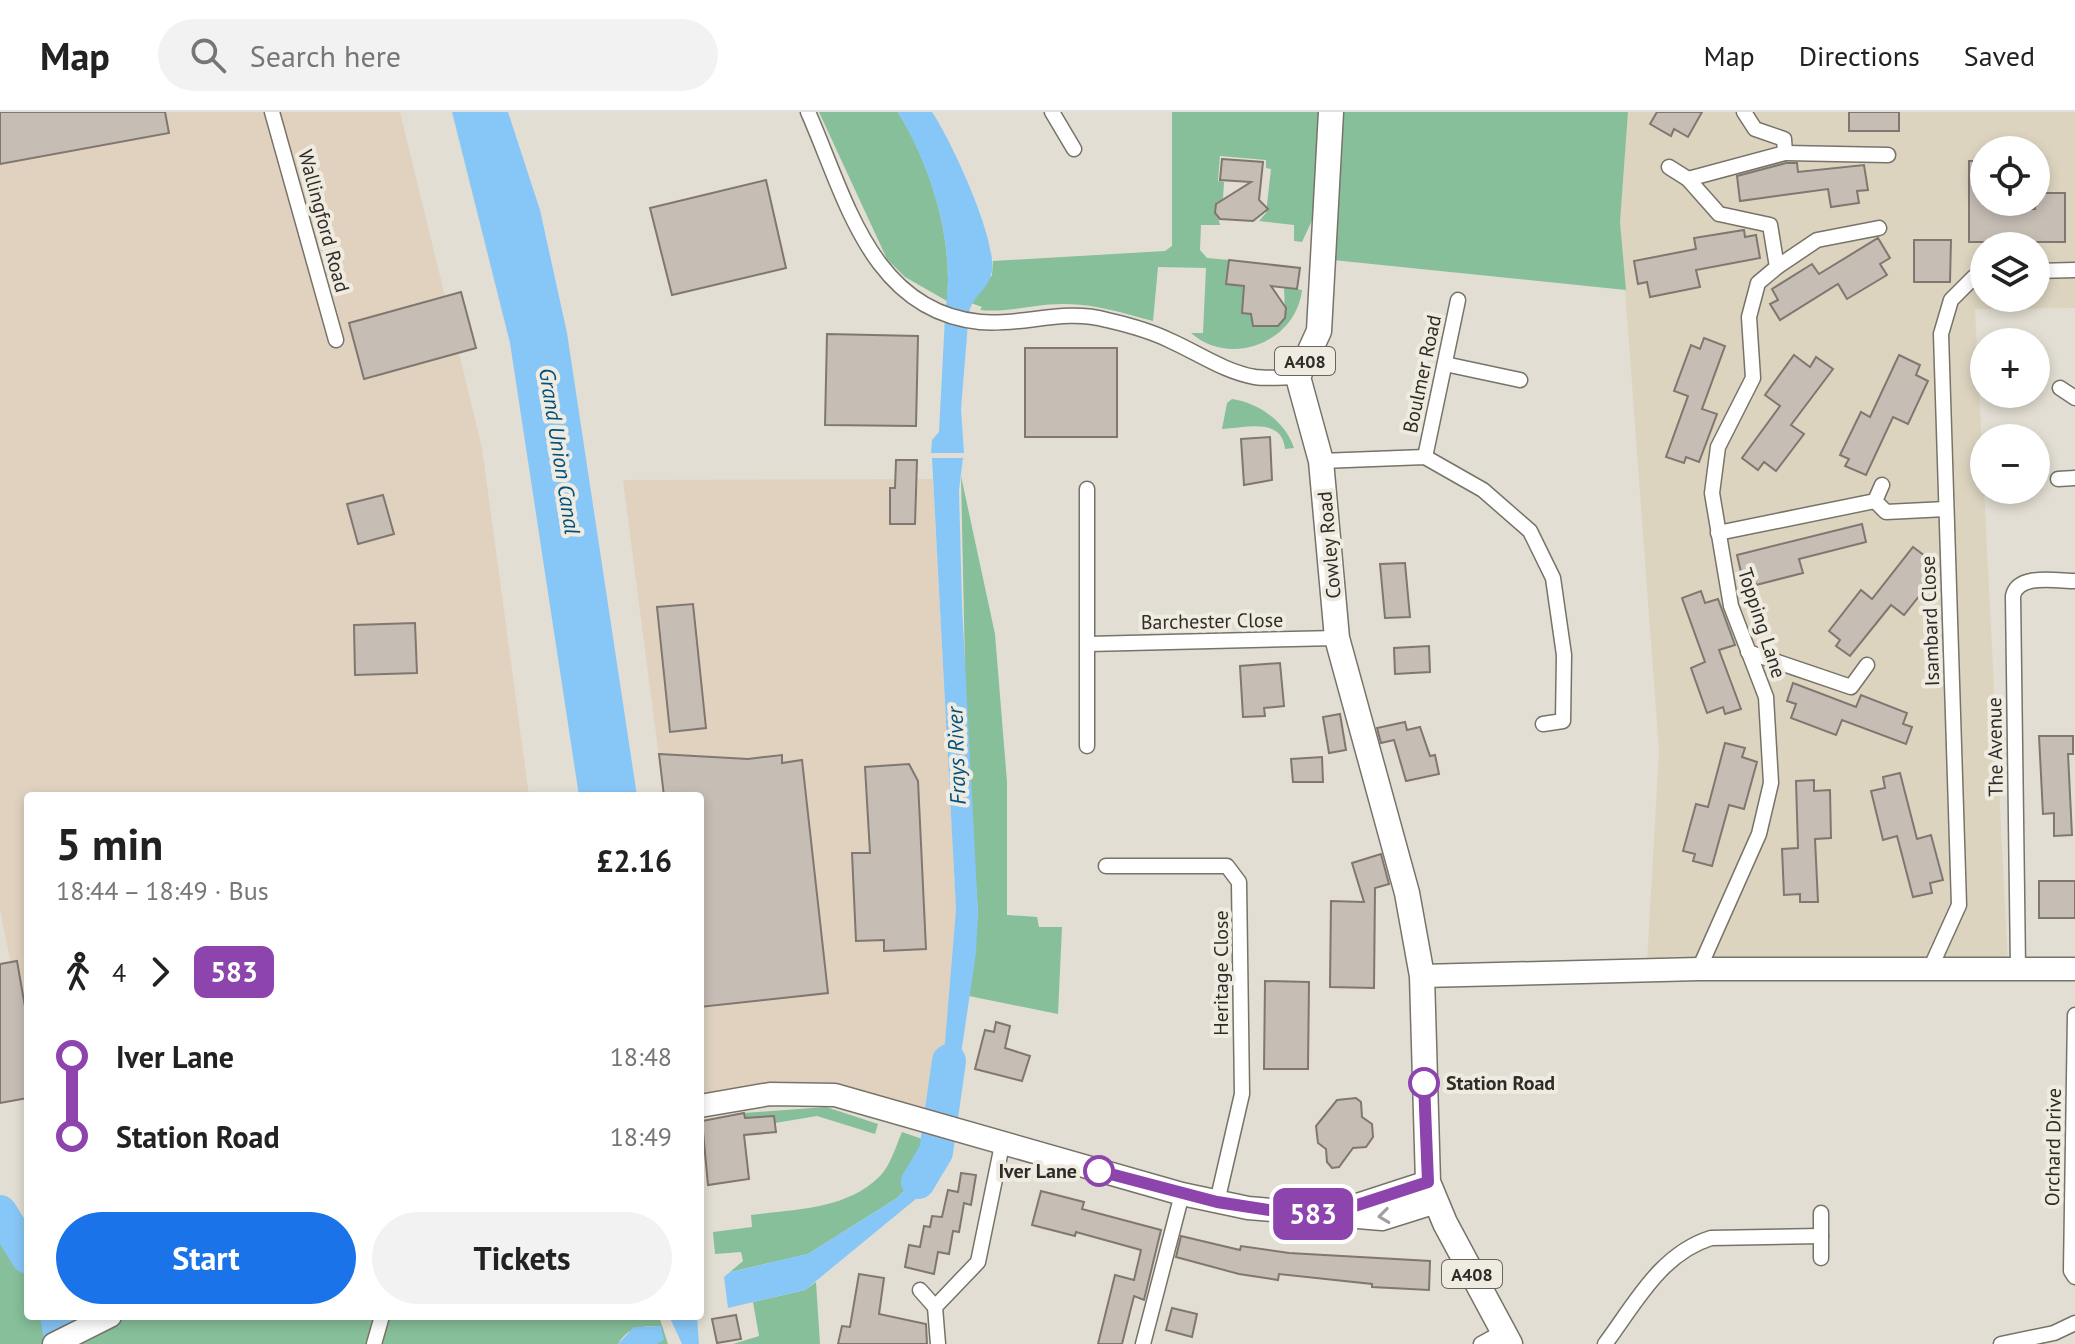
<!DOCTYPE html>
<meta charset="utf-8">
<style>
body{margin:0;font-family:"PT Sans",sans-serif;background:#f2f2f2;color:#222;height:100vh;display:flex;flex-direction:column;font-size:30px;white-space:nowrap}
*{box-sizing:border-box;margin:0}
p{font-size:26px;color:#767676}
.icon{flex:none;width:44px;height:44px;fill:none;stroke:currentColor;stroke-width:2;stroke-linecap:round;stroke-linejoin:round}
.map{position:relative;flex:1;overflow:hidden}
.details{position:absolute;left:24px;top:680px;width:680px;height:528px;display:flex;flex-direction:column;background:#fff;border-radius:8px;box-shadow:0 4px 12px #0003}
.details>*{flex:none}
.badge{padding:0 16px;border-radius:12px;font-size:28px;line-height:52px}
.buttons{position:absolute;left:1970px;top:24px;display:grid;gap:16px}
.buttons a{display:grid;place-items:center;width:80px;height:80px;border-radius:50%;background:#fff;box-shadow:0 4px 12px #0003;font-size:40px}
.map>.badge{position:absolute;translate:-50% -50%;box-shadow:0 0 0 4px #fff}
.legs{display:flex;align-items:center;gap:12px;height:88px;padding:0 32px;font-size:26px}
.legs p{margin-inline-start:auto}
.overview{display:flex;align-items:center;justify-content:space-between;height:136px;padding:0 32px}
h1{font-size:44px;font-weight:600;line-height:60px}
.button{display:flex;gap:16px;margin-top:auto;padding:16px 32px}
.button a{flex:1;height:92px;border-radius:48px;background:#1a73e8;color:#fff;font-size:32px;font-weight:600;line-height:92px;text-align:center}
.button a+a{background:#f2f2f2;color:#222}
ul{padding:0 32px;list-style:none}
li{display:flex;align-items:center;gap:28px;height:80px;font-size:30px}
li i{display:grid;place-items:center;width:12px;height:100%;margin:0 10px;background:currentColor}
li i::after{content:'';width:20px;height:20px;margin:-10px;border:6px solid;border-radius:50%;background:#fff}
li p{margin-inline-start:auto}
li:first-child i{background:linear-gradient(#0000 50%,currentColor 0)}
li:last-child i{background:linear-gradient(currentColor 50%,#0000 0)}
header{display:flex;align-items:center;gap:48px;box-sizing:border-box;height:112px;padding:0 40px;background:#fff;border-bottom:2px solid #e0e0e0}
header strong{font-size:38px}
nav{display:flex;gap:44px;margin-inline-start:auto;font-size:28px}
.search{width:560px;height:72px;background:#f2f2f2;display:flex;align-items:center;gap:20px;box-sizing:border-box;padding:0 28px;border-radius:44px;color:#767676;font-size:30px}
.map>svg:first-child{display:block}
.industrial{fill:#e0d2bf}
.education{fill:#dcd4bf;fill-rule:evenodd}
.green{fill:#86bf9a}
.water{fill:#87c7f7}
.lines{fill:none;stroke-linecap:round;stroke-linejoin:round}
.river{stroke:#87c7f7;stroke-width:34}
.building{fill:#c6bdb5;stroke:#807770;stroke-width:2}
.street-casing{stroke:#777369;stroke-width:17}
.secondary-casing{stroke:#777369;stroke-width:25}
.primary-casing{stroke:#777369;stroke-width:27}
.street{stroke:#fff;stroke-width:14}
.secondary{stroke:#fff;stroke-width:22}
.primary{stroke:#fff;stroke-width:24}
.oneway{stroke:#a1a09e}
.line-1-casing{stroke:#fff;stroke-width:18}
.line-1{stroke:#8e44ad;stroke-width:12}
.stop-1-dot{fill:#fff;stroke:#8e44ad;stroke-width:4}
.labels{text-anchor:middle;dominant-baseline:central;stroke-width:8;stroke-linejoin:round;paint-order:stroke}
.shield{fill:#f0ebe0;stroke:#68655f;stroke-width:2}
.shield-label{font-size:18px;font-weight:bold;fill:#2e2c28}
.street-label{font-size:20px;fill:#2e2c28;stroke:#f0ebe0}
.stop-label{font-size:20px;font-weight:bold;fill:#2e2c28;stroke:#f0ebe0;text-anchor:start}
.water-label{font-size:22px;font-style:italic;fill:#00517d;stroke:#f0ebe0}
</style>
<header>
<strong>Map</strong>
<div class="search"><svg class="icon" aria-label="search" viewBox="0 0 24 24"><circle cx="10" cy="10" r="6"/><path d="M15 15l6 6"/></svg>Search here</div>
<nav><a>Map</a><a>Directions</a><a>Saved</a></nav>
</header>
<div class="map">
<svg width="2075" height="1232" viewBox="0 0 2075 1232">
<rect width="100%" height="100%" fill="#e2ded3"/>
<g class="industrial">
<polygon points="0,0 400,0 482,336 529,684 28,684 28,935 0,798"/>
<polygon points="933,367 956,797 944,942 931,1005 834,978 701,986 700,684 664,684 623,368"/>
</g>
<path class="education" d="M 1628,0 L 2075,0 L 2075,196 L 1975,197 L 2008,855 L 1647,850 L 1659,639 L 1620,110 ZM 1984,38 L 2036,38 L 2036,90 L 1984,90 ZM 1984,134 L 2036,134 L 2036,186 L 1984,186 Z"/>
<g class="green">
<path d="M 819,0 L 898,0 C 931,54 953,126 947,189 L 905,165 L 887,147 Z"/>
<path d="M 1172,0 L 1319,0 L 1313,106 L 1302,130 L 1294,129 L 1294,113 L 1259,109 L 1266,101 L 1271,57 L 1266,56 L 1266,48 L 1220,44 L 1218,69 L 1224,70 L 1223,87 L 1215,92 L 1220,113 L 1201,113 L 1200,138 L 1207,146 L 1229,148 L 1226,172 L 1255,176 L 1242,201 L 1251,202 L 1253,214 L 1278,214 L 1285,205 L 1284,175 L 1302,178 C 1296,230 1231,256 1191,221 L 1203,221 L 1206,156 L 1158,155 L 1153,209 C 1123,201 1093,191 1061,192 C 1033,192 1009,201 980,198 L 982,195 L 971,191 L 992,163 L 993,149 L 1165,139 L 1172,134 Z"/>
<polygon points="1332,0 1628,0 1620,110 1626,178 1323,147"/>
<path d="M 1232,287 C 1259,291 1286,310 1294,336 L 1285,337 C 1282,305 1246,316 1222,317 L 1227,291 Z"/>
<polygon points="961,364 995,522 1007,670 1007,803 1037,805 1039,815 1062,815 1058,902 969,884 978,800 967,653"/>
<polygon points="826,995 878,1012 875,1022 817,1004 775,1011 774,1004 745,1006 744,1001"/>
<path d="M 902,1020 L 925,1028 L 908,1075 L 897,1086 L 808,1142 L 730,1160 L 743,1149 L 741,1140 L 715,1142 L 713,1120 L 752,1115 L 751,1103 C 795,1097 846,1098 880,1064 C 890,1054 896,1034 902,1020 Z"/>
<polygon points="0,1126 28,1161 28,1204 47,1204 53,1221 47,1232 0,1232"/>
<polygon points="816,1170 820,1232 733,1232 759,1224 753,1190 805,1178"/>
<polygon points="125,1204 378,1204 369,1232 68,1232"/>
<path d="M 386,1204 L 659,1204 L 668,1232 L 656,1232 L 660,1229 L 661,1214 C 642,1214 629,1214 618,1232 L 377,1232 Z"/>
</g>
<g class="water">
<polygon points="452,0 508,0 540,98 567,221 637,684 579,684 510,231"/>
<path d="M 898,0 L 932,0 C 950,26 1001,134 991,163 C 987,178 972,185 969,201 L 946,194 C 955,130 931,55 898,0 Z"/>
<polygon points="945,205 968,211 961,297 964,341 931,341 932,328 939,320"/>
<polygon points="932,346 963,346 959,378 962,493 978,800 976,841 953,996 933,990 944,942 956,797"/>
<polygon points="925,1028 949,1035 933,1070 917,1086 805,1178 728,1196 724,1165 730,1160 808,1142 897,1086 908,1075"/>
<polygon points="669,1204 697,1204 699,1232 682,1232"/>
<polygon points="661,1214 664,1228 656,1232 618,1232 634,1215"/>
</g>
<g class="lines">
<g class="river">
<polyline points="918,1070 936,1040 949,949"/>
<polyline points="0,1100 28,1145"/>
<polyline points="57,1204 62,1232"/>
</g>
</g>
<g class="building">
<polygon points="0,0 165,0 169,21 0,52"/>
<polygon points="1657,0 1702,0 1688,25 1674,17 1671,24 1650,12"/>
<rect x="1849" y="0" width="50" height="19"/>
<polygon points="1222,47 1263,50 1259,88 1268,97 1253,109 1220,107 1215,101 1216,92 1251,70 1220,68"/>
<polygon points="1969,49 1984,49 1984,90 2000,90 2000,97 2035,97 2036,81 2065,81 2065,130 1969,130"/>
<polygon points="1786,51 1797,51 1798,60 1864,53 1868,78 1857,79 1859,91 1831,95 1828,77 1740,89 1737,64"/>
<polygon points="766,68 786,156 672,183 650,96"/>
<polygon points="1744,118 1745,125 1756,123 1760,146 1696,158 1700,175 1650,185 1647,170 1638,172 1634,149 1696,137 1694,126"/>
<polygon points="1878,126 1890,146 1880,152 1887,163 1847,187 1838,172 1780,208 1770,192 1778,188 1772,177 1812,152 1819,162"/>
<polygon points="1914,128 1951,128 1950,170 1914,170"/>
<polygon points="1229,148 1300,156 1297,177 1271,174 1286,196 1285,206 1278,214 1253,214 1251,202 1242,201 1244,174 1226,172"/>
<polygon points="461,180 476,236 364,267 349,211"/>
<polygon points="827,222 918,224 916,314 825,313"/>
<polygon points="1704,226 1725,234 1702,297 1717,302 1699,350 1686,345 1684,351 1666,345 1688,284 1674,279 1691,233 1700,237"/>
<rect x="1025" y="236" width="92" height="89"/>
<polygon points="1794,243 1810,255 1816,245 1833,257 1791,313 1804,322 1776,359 1764,350 1758,358 1742,346 1780,294 1765,283"/>
<polygon points="1899,243 1920,253 1916,263 1928,269 1908,312 1893,305 1866,363 1845,354 1849,347 1840,343 1861,300 1870,305"/>
<polygon points="1270,325 1272,368 1244,373 1241,327"/>
<polygon points="896,348 917,348 915,412 890,412 890,376 895,376"/>
<polygon points="383,383 394,422 358,432 347,392"/>
<polygon points="1862,412 1866,430 1799,447 1803,461 1756,473 1752,457 1741,460 1737,443"/>
<polygon points="1913,435 1929,447 1923,455 1935,464 1904,503 1891,493 1850,544 1836,534 1840,528 1829,519 1861,478 1872,487"/>
<polygon points="1405,451 1410,505 1385,506 1380,452"/>
<polygon points="1701,479 1705,491 1718,487 1735,533 1719,538 1741,597 1725,602 1723,595 1707,601 1691,556 1705,550 1682,486"/>
<polygon points="693,492 706,616 670,620 657,495"/>
<polygon points="415,511 417,561 355,563 354,513"/>
<polygon points="1429,534 1430,560 1395,562 1394,536"/>
<polygon points="1280,551 1284,594 1264,596 1265,604 1243,605 1240,554"/>
<polygon points="1793,571 1856,595 1861,583 1907,601 1903,612 1912,615 1906,632 1842,608 1836,623 1791,606 1796,592 1787,589"/>
<polygon points="1340,602 1346,638 1329,641 1323,605"/>
<polygon points="1405,610 1407,618 1420,615 1430,644 1435,643 1439,662 1406,669 1394,628 1381,631 1377,616"/>
<polygon points="2039,624 2073,624 2073,642 2068,642 2072,723 2054,724 2054,701 2043,702"/>
<polygon points="1725,631 1745,636 1742,645 1757,650 1744,697 1729,693 1712,754 1693,749 1695,742 1683,739 1696,692 1708,695"/>
<polygon points="659,642 748,647 782,643 782,651 802,648 828,881 700,895 700,684 664,684"/>
<polygon points="1322,645 1323,670 1293,670 1291,647"/>
<polygon points="909,652 918,669 926,837 884,839 884,828 856,829 852,741 870,741 865,655"/>
<polygon points="1900,661 1917,727 1931,723 1943,768 1930,771 1932,781 1913,785 1897,724 1883,728 1871,679 1885,676 1883,665"/>
<polygon points="1814,668 1814,679 1830,678 1831,726 1815,727 1818,790 1800,790 1800,782 1784,783 1782,737 1798,736 1796,669"/>
<polygon points="1381,742 1389,772 1375,776 1374,876 1330,875 1331,789 1364,790 1352,751"/>
<rect x="2039" y="769" width="36" height="37"/>
<polygon points="17,849 28,912 28,986 0,991 0,852"/>
<polygon points="1265,869 1309,870 1308,957 1264,957"/>
<polygon points="996,910 1010,914 1005,936 1030,944 1022,969 975,957 985,918 994,920"/>
<polygon points="1356,986 1361,990 1362,1005 1372,1012 1373,1025 1366,1035 1353,1036 1339,1055 1332,1056 1327,1050 1326,1037 1318,1031 1316,1014 1337,988"/>
<polygon points="744,1001 745,1006 774,1004 776,1020 744,1023 749,1067 708,1073 702,1009"/>
<polygon points="961,1061 976,1063 971,1093 964,1091 959,1120 953,1119 949,1142 938,1140 934,1162 905,1155 909,1133 920,1135 924,1114 930,1115 932,1104 942,1105 948,1078 958,1080"/>
<polygon points="1041,1079 1084,1090 1082,1097 1161,1118 1144,1188 1134,1184 1122,1232 1098,1232 1115,1163 1134,1168 1141,1138 1076,1120 1075,1124 1032,1113"/>
<polygon points="1181,1124 1240,1138 1241,1134 1289,1141 1430,1149 1429,1178 1372,1175 1372,1172 1279,1162 1278,1168 1239,1162 1176,1145"/>
<polygon points="859,1162 884,1166 879,1202 926,1212 927,1232 838,1232 842,1214 850,1215"/>
<polygon points="1172,1196 1197,1202 1192,1225 1166,1218"/>
<polygon points="736,1203 741,1227 717,1231 712,1207"/>
</g>
<g class="lines">
<defs>
<g id="street">
<polyline points="272,0 336,228"/>
<path d="M 808,0 C 845,83 870,199 980,210 C 1023,214 1063,196 1107,208 C 1129,213 1151,219 1171,229 C 1198,241 1225,260 1255,265 C 1269,267 1284,265 1298,265"/>
<polyline points="1052,0 1074,37"/>
<polyline points="1785,41 1888,43"/>
<polyline points="1669,55 1688,67"/>
<polyline points="1777,155 1817,128 1879,116"/>
<polyline points="2036,159 2075,158"/>
<polyline points="1445,252 1520,268"/>
<polyline points="2060,276 2075,286"/>
<polyline points="1425,345 1458,188"/>
<polyline points="1321,349 1425,345 1483,378 1530,419 1553,466 1564,543 1563,609 1543,612"/>
<polyline points="2058,367 2075,366"/>
<polyline points="1087,377 1087,634"/>
<polyline points="1875,389 1886,400 1946,397"/>
<polyline points="1718,421 1875,389 1882,373"/>
<polyline points="1088,532 1337,526"/>
<polyline points="1748,540 1851,575 1867,553"/>
<polyline points="1106,754 1227,754 1239,770 1242,982 1217,1090"/>
<path d="M 2018,856 L 2013,484 C 2018,461 2057,469 2075,469"/>
<polyline points="1699,857 1759,722 1771,671 1766,585 1731,494 1712,381 1718,335 1753,266 1749,205 1758,171 1777,155 1770,113 1719,102 1688,67 1785,41 1784,27 1755,17 1744,0"/>
<polyline points="1930,857 1959,793 1941,222 1951,188 1974,165"/>
<polyline points="2075,903 2071,1159 2075,1165"/>
<polyline points="1821,1146 1821,1101"/>
<polyline points="920,1178 935,1195"/>
<polyline points="374,1232 382,1204"/>
<polyline points="938,1232 935,1195 978,1150 1002,1033"/>
<polyline points="1143,1232 1182,1082"/>
<polyline points="1481,1232 1503,1220"/>
<path d="M 1605,1232 C 1635,1192 1660,1142 1711,1126 L 1821,1124"/>
<polyline points="2001,1232 2054,1221 2075,1211"/>
</g>
<g id="secondary">
<polyline points="1422,864 1699,857 2075,857"/>
<polyline points="700,994 770,982 835,983 1182,1082 1248,1096 1382,1107 1436,1090"/>
<polyline points="1339,1099 1428,1070"/>
<polyline points="54,1232 110,1204"/>
</g>
<polyline id="primary" points="1331,0 1319,219 1298,265 1321,349 1337,526 1407,781 1422,864 1428,1070 1445,1111 1510,1232"/>
</defs>
<use href="#street" class="street-casing"/>
<use href="#secondary" class="secondary-casing"/>
<use href="#primary" class="primary-casing"/>
<use href="#street" class="street"/>
<use href="#secondary" class="secondary"/>
<use href="#primary" class="primary"/>
</g>
<defs><path id="oneway-chevron" d="M-2-3.5L2.5 0L-2 3.5" fill="none" stroke-width="1.6" stroke-linecap="round" stroke-linejoin="round" transform="scale(2)"/></defs>
<use class="oneway" href="#oneway-chevron" transform="translate(1384 1104) rotate(173)"/>
<g class="lines">
<defs>
<polyline id="line-1" points="1099,1059 1217,1090 1295,1102 1330,1102 1428,1070 1424,971"/>
</defs>
<use href="#line-1" class="line-1-casing"/>
<use href="#line-1" class="line-1"/>
</g>
<g class="stop-1-dot">
<circle cx="1424" cy="971" r="14"/>
<circle cx="1099" cy="1059" r="14"/>
</g>
<g class="labels">
<g class="shield">
<rect x="1275" y="235" width="60" height="28" rx="6"/>
<rect x="1442" y="1148" width="60" height="28" rx="6"/>
</g>
<g class="shield-label">
<text x="1305" y="249">A408</text>
<text x="1472" y="1162">A408</text>
</g>
<g class="street-label">
<text transform="translate(324 109) rotate(75)">Wallingford Road</text>
<text transform="translate(1422 262) rotate(-78)">Boulmer Road</text>
<text transform="translate(1329 433) rotate(-95)">Cowley Road</text>
<text transform="translate(1212 509) rotate(-1)">Barchester Close</text>
<text transform="translate(1930 509) rotate(-92)">Isambard Close</text>
<text transform="translate(1762 511) rotate(72)">Topping Lane</text>
<text transform="translate(1995 635) rotate(-91)">The Avenue</text>
<text transform="translate(1221 861) rotate(-90)">Heritage Close</text>
<text transform="translate(2053 1035) rotate(-89)">Orchard Drive</text>
</g>
<g class="stop-label">
<text x="1446" y="971">Station Road</text>
<text x="1077" y="1059" text-anchor="end">Iver Lane</text>
</g>
<g class="water-label">
<text transform="translate(560 339) rotate(81)">Grand Union Canal</text>
<text transform="translate(956 644) rotate(-92)">Frays River</text>
</g>
</g>
</svg>
<div class="buttons">
<a><svg class="icon" aria-label="locate" viewBox="0 0 24 24"><circle cx="12" cy="12" r="6"/><path d="M12 2v4M12 18v4M2 12h4M18 12h4"/></svg></a>
<a><svg class="icon" aria-label="layers" viewBox="0 0 24 24"><path d="M12 4l9 5-9 5-9-5zM3 14l9 5 9-5"/></svg></a>
<a>+</a>
<a>−</a>
</div>
<b class="badge" style="left:1313px;top:1102px;background:#8e44ad;color:#fff">583</b>
<section class="details">
<div class="overview"><div><h1>5 min</h1><p>18:44 – 18:49 · Bus</p></div><b>£2.16</b></div>
<div class="legs"><svg class="icon" aria-label="walk" viewBox="0 0 24 24"><circle cx="13" cy="4" r="2"/><path d="M13 8l-2 6 4 7M11 14l-3 7M7 12l3-4h3l4 4"/></svg>4<svg class="icon" aria-label="forward" viewBox="0 0 24 24"><path d="M9 5l7 7-7 7"/></svg><b class="badge" style="background:#8e44ad;color:#fff">583</b></div>
<ul>
<li><i style="color:#8e44ad"></i><b>Iver Lane</b><p>18:48</p></li>
<li><i style="color:#8e44ad"></i><b>Station Road</b><p>18:49</p></li>
</ul>
<div class="button"><a>Start</a><a>Tickets</a></div>
</section>
</div>
